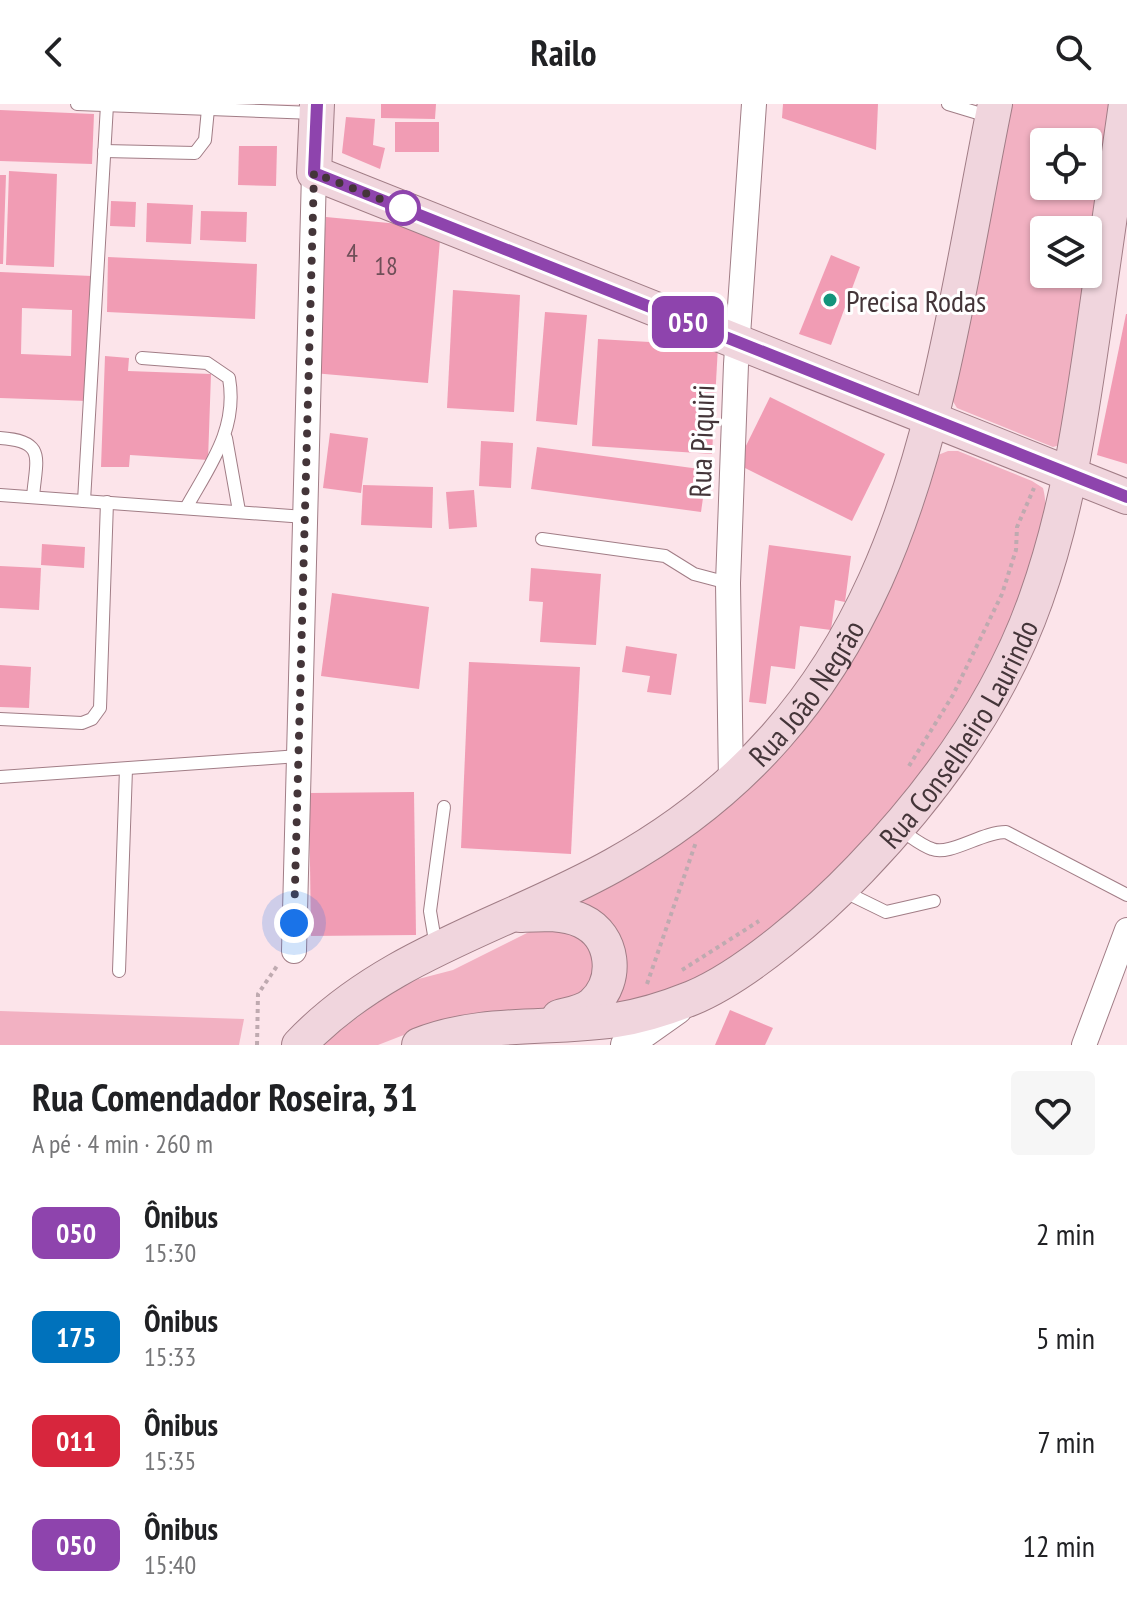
<!DOCTYPE html>
<html lang="pt">
<meta charset="utf-8">
<style>
body{margin:0;font-family:"PT Sans Narrow",sans-serif;background:#f6f6f6;color:#202124;height:100vh;display:flex;flex-direction:column;font-size:30px;white-space:nowrap}
*{box-sizing:border-box;margin:0}
p{font-size:26px;color:#757577}
.icon{flex:none;width:44px;height:44px;fill:none;stroke:currentColor;stroke-width:2;stroke-linecap:round;stroke-linejoin:round}
.map{position:relative;height:941px;overflow:hidden}
.sheet{display:flex;flex-direction:column;background:#fff;flex:1}
.sheet>*{flex:none}
.badge{padding:0 16px;border-radius:12px;font-size:28px;line-height:52px}
.fabs{position:absolute;left:1030px;top:24px;display:grid;gap:16px}
.fabs a{display:grid;place-items:center;width:72px;height:72px;border-radius:8px;background:#fff;box-shadow:0 2px 6px #0004;font-size:40px}
.you{position:absolute;width:40px;height:40px;margin:-20px;border:6px solid #fff;border-radius:50%;background:#1a73e8;box-shadow:0 0 0 12px #1a73e833}
.map>.badge{position:absolute;translate:-50% -50%;box-shadow:0 0 0 4px #fff}
.round{display:grid;place-items:center;flex:none;width:84px;height:84px;border-radius:8px;background:#f6f6f6}
.head{display:flex;align-items:center;justify-content:space-between;height:136px;padding:0 32px}
h1{font-size:38px;font-weight:800;line-height:60px}
ul{padding:0;list-style:none}
li{display:flex;align-items:center;gap:24px;height:104px;padding:0 32px}
li div{flex:1}
li b{display:block;font-size:30px}
li em{font-style:normal}
li .badge{min-width:88px;font-weight:700;text-align:center}
header{display:flex;justify-content:space-between;align-items:center;height:104px;padding:0 32px;background:#fff;font-size:36px;font-weight:800}
.map>svg:first-child{display:block}
.green{fill:#f2b1c2;fill-rule:evenodd}
.building{fill:#f19cb4;fill-rule:evenodd}
.lines{fill:none;stroke-linecap:round;stroke-linejoin:round}
.service-casing{stroke:#a17d86;stroke-width:14}
.minor-casing{stroke:#a17d86;stroke-width:26}
.tertiary-casing{stroke:#a17d86;stroke-width:32}
.secondary-casing{stroke:#a17d86;stroke-width:36}
.path{stroke:#bfaab0;stroke-width:4;stroke-dasharray:4 4;stroke-linecap:butt}
.service{stroke:#fff;stroke-width:12}
.minor{stroke:#fff;stroke-width:24}
.tertiary{stroke:#fff;stroke-width:30}
.secondary{stroke:#f0d5dd;stroke-width:34}
.line-casing{stroke:#fff;stroke-width:18}
.line{stroke:#8e44ad;stroke-width:12}
.walk{stroke:#443539;stroke-width:8;stroke-dasharray:0 14.4}
.stop-dot{fill:#fff;stroke:#8e44ad;stroke-width:4}
.poi-dot{fill:#14937b;stroke:#fff;stroke-width:3}
.labels{text-anchor:middle;dominant-baseline:central;stroke-width:6;stroke-linejoin:round;paint-order:stroke}
.number-label{font-size:26px;fill:#6f4f58}
.poi-label{font-size:30px;fill:#443539;stroke:#fff;text-anchor:start}
.street-label{font-size:30px;fill:#443539;stroke:#fff}
</style>
<header><svg class="icon" aria-label="back" viewBox="0 0 24 24"><path d="M15 5l-7 7 7 7"/></svg>Railo<svg class="icon" aria-label="search" viewBox="0 0 24 24"><circle cx="10" cy="10" r="6"/><path d="M15 15l6 6"/></svg></header>
<div class="map">
<svg width="1127" height="941" viewBox="0 0 1127 941">
<rect width="100%" height="100%" fill="#fce4ea"/>
<g class="green">
<path d="M 1012,0 L 1110,0 L 1088,158 L 1088,126 L 1044,126 L 1044,170 L 1086,170 L 1060,341 L 1053,343 L 957,304 L 949,291 ZM 1044,38 L 1088,38 L 1088,82 L 1044,82 Z"/>
<path d="M 948,347 L 958,347 L 1032,377 L 1043,384 C 1049,405 1041,423 1035,443 C 1012,524 974,596 926,665 C 913,682 902,703 887,719 C 843,767 681,916 616,899 L 577,798 L 736,692 L 938,351 Z"/>
<polygon points="537,824 577,827 595,850 593,883 570,901 432,920 378,941 321,941 403,879 453,866"/>
<polygon points="0,907 244,915 239,941 0,941"/>
</g>
<g class="building">
<polygon points="381,0 436,0 435,15 381,14"/>
<polygon points="783,0 878,0 876,46 782,14"/>
<polygon points="0,6 94,10 92,60 0,57"/>
<polygon points="346,13 375,15 373,41 385,44 380,65 342,49"/>
<rect x="395" y="18" width="44" height="30"/>
<polygon points="239,42 277,42 276,82 238,81"/>
<polygon points="9,67 57,70 54,163 6,161"/>
<polygon points="0,71 6,71 3,160 0,160"/>
<polygon points="111,97 136,98 135,123 110,122"/>
<polygon points="147,99 193,101 191,140 146,138"/>
<polygon points="201,107 247,108 246,138 200,136"/>
<polygon points="326,113 441,124 428,279 313,269"/>
<polygon points="831,151 860,163 831,241 799,230"/>
<polygon points="108,153 257,160 255,215 107,208"/>
<path d="M 0,168 L 92,172 L 87,297 L 0,294 ZM 22,204 L 72,206 L 71,252 L 21,250 Z"/>
<polygon points="453,186 520,191 514,308 447,304"/>
<polygon points="545,208 587,211 577,321 536,317"/>
<polygon points="1126,210 1127,210 1127,360 1097,351"/>
<polygon points="598,235 718,242 712,350 592,342"/>
<polygon points="105,252 129,254 128,267 211,270 208,356 130,351 129,363 101,363"/>
<polygon points="770,293 885,350 852,417 737,360"/>
<polygon points="330,329 368,334 361,389 323,384"/>
<polygon points="481,337 513,339 511,384 479,382"/>
<polygon points="537,343 707,366 701,408 531,385"/>
<polygon points="363,381 433,383 432,424 361,421"/>
<polygon points="474,386 477,423 449,425 446,388"/>
<polygon points="42,440 85,443 84,464 41,461"/>
<polygon points="769,441 851,452 845,498 835,496 831,526 800,522 795,565 771,562 766,600 749,598"/>
<polygon points="0,462 41,464 39,506 0,504"/>
<polygon points="531,464 601,470 596,541 540,538 543,498 529,497"/>
<polygon points="332,489 429,503 419,585 321,572"/>
<polygon points="626,542 677,550 671,591 647,588 650,572 622,568"/>
<polygon points="469,558 580,563 571,750 461,744"/>
<polygon points="0,561 31,563 29,604 0,603"/>
<polygon points="414,688 416,831 311,832 309,689"/>
<polygon points="730,906 773,924 765,941 715,941"/>
</g>
<g class="lines">
<defs>
<g id="service">
<polyline points="77,0 314,9"/>
<polyline points="948,0 991,13"/>
<polyline points="104,47 195,49 205,36 208,5"/>
<path d="M 142,254 L 207,259 L 229,274 C 238,325 210,361 186,404"/>
<path d="M 0,334 C 47,337 36,355 33,393"/>
<polyline points="226,334 239,407"/>
<polyline points="0,391 305,413"/>
<polyline points="84,397 107,1"/>
<polyline points="542,435 665,452 694,470 728,479"/>
<polyline points="0,615 82,619 92,615 100,604 107,398"/>
<polyline points="0,673 299,652"/>
<path d="M 899,725 C 909,731 920,741 932,745 C 950,752 982,728 1006,728 L 1127,791"/>
<polyline points="843,787 886,808 934,797"/>
<polyline points="436,843 430,807 444,703"/>
<polyline points="119,867 126,665"/>
</g>
<g id="minor">
<polyline points="731,678 728,479 736,260 754,0"/>
<polyline points="294,847 314,69"/>
<polyline points="1084,941 1127,826"/>
</g>
<polyline id="tertiary" points="626,941 677,905"/>
<g id="secondary">
<polyline points="317,0 314,69 1127,393"/>
<path d="M 520,811 C 540,810 563,808 582,817 C 614,832 619,876 593,900 C 584,908 570,910 559,913"/>
<path id="s1" d="M 299,941 C 385,850 507,821 614,761 C 914,594 934,302 995,0"/>
<path id="s2" d="M 419,941 C 482,916 550,926 616,916 C 642,912 667,904 692,894 C 747,871 819,808 860,765 C 934,688 1000,597 1036,495 C 1067,408 1080,320 1093,230 C 1104,153 1115,77 1126,0"/>
</g>
</defs>
<use href="#service" class="service-casing"/>
<use href="#minor" class="minor-casing"/>
<use href="#tertiary" class="tertiary-casing"/>
<use href="#secondary" class="secondary-casing"/>
<g class="path">
<polyline points="909,662 953,591 1002,490 1016,446 1017,423 1034,384"/>
<polyline points="682,866 759,817"/>
<polyline points="647,880 696,738"/>
<polyline points="257,941 258,890 277,862"/>
</g>
<use href="#service" class="service"/>
<use href="#minor" class="minor"/>
<use href="#tertiary" class="tertiary"/>
<use href="#secondary" class="secondary"/>
</g>
<g class="lines">
<defs>
<polyline id="line" points="317,0 314,69 1127,393"/>
</defs>
<use href="#line" class="line-casing"/>
<use href="#line" class="line"/>
<polyline class="walk" points="294,819 314,69 403,104"/>
</g>
<circle class="stop-dot" cx="403" cy="104" r="16"/>
<circle class="poi-dot" cx="830" cy="196" r="8"/>
<g class="labels">
<g class="number-label">
<text x="352" y="148">4</text>
<text x="386" y="161">18</text>
</g>
<g class="poi-label">
<text x="846" y="196">Precisa Rodas</text>
</g>
<g class="street-label">
<text transform="translate(701 337) rotate(-88)">Rua Piquiri</text>
<text stroke="none"><textPath href="#s1" startOffset="626">Rua João Negrão</textPath></text>
<text stroke="none"><textPath href="#s2" startOffset="660">Rua Conselheiro Laurindo</textPath></text>
</g>
</g>
</svg>
<div class="fabs">
<a><svg class="icon" aria-label="locate" viewBox="0 0 24 24"><circle cx="12" cy="12" r="6"/><path d="M12 2v4M12 18v4M2 12h4M18 12h4"/></svg></a>
<a><svg class="icon" aria-label="layers" viewBox="0 0 24 24"><path d="M12 4l9 5-9 5-9-5zM3 14l9 5 9-5"/></svg></a>
</div>
<div class="you" style="left:294px;top:819px"></div>
<b class="badge" style="left:688px;top:218px;background:#8e44ad;color:#fff">050</b>
</div>
<section class="sheet">
<div class="head"><div><h1>Rua Comendador Roseira, 31</h1><p>A pé · 4 min · 260 m</p></div><a class="round"><svg class="icon" aria-label="heart" viewBox="0 0 24 24"><path d="M12 20l-8-8c-3-5 5-10 8-4 3-6 11-1 8 4z"/></svg></a></div>
<ul>
<li><span class="badge" style="background:#8e44ad;color:#fff">050</span><div><b>Ônibus</b><p>15:30</p></div><em>2 min</em></li>
<li><span class="badge" style="background:#0072bc;color:#fff">175</span><div><b>Ônibus</b><p>15:33</p></div><em>5 min</em></li>
<li><span class="badge" style="background:#d7263d;color:#fff">011</span><div><b>Ônibus</b><p>15:35</p></div><em>7 min</em></li>
<li><span class="badge" style="background:#8e44ad;color:#fff">050</span><div><b>Ônibus</b><p>15:40</p></div><em>12 min</em></li>
</ul>
</section>
